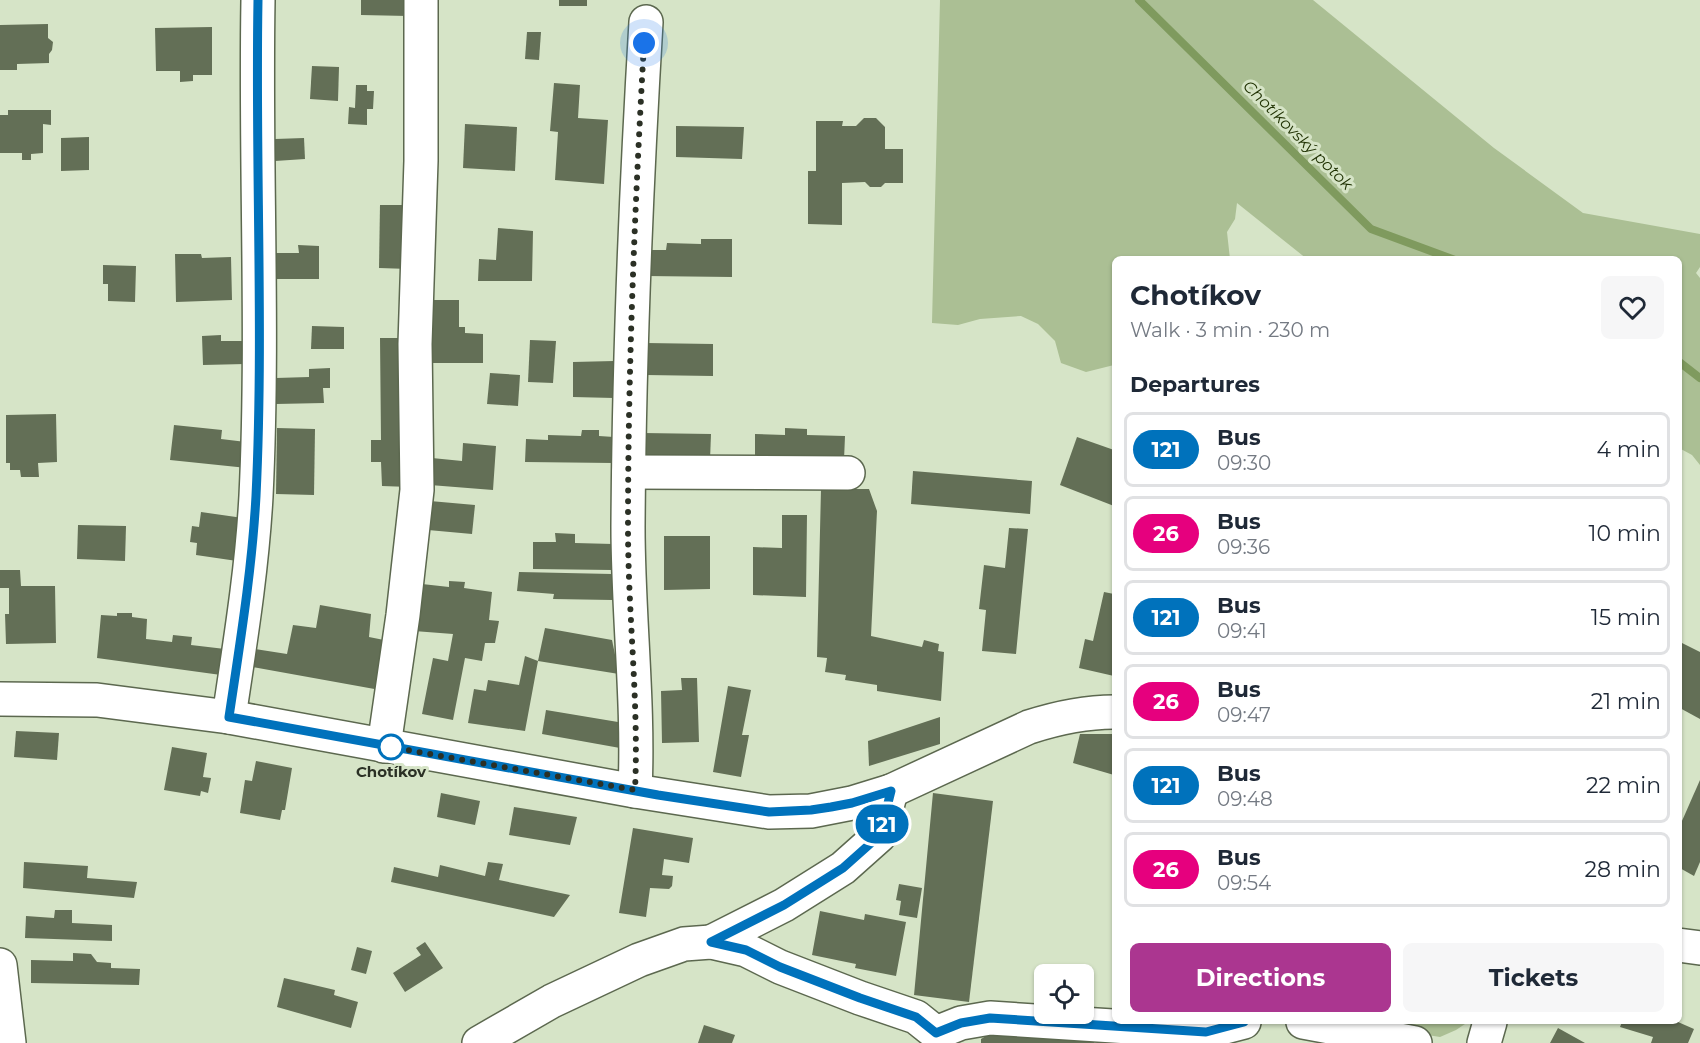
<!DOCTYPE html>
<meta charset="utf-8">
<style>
body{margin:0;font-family:Montserrat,sans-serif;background:#f6f6f7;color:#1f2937;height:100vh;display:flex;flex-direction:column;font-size:22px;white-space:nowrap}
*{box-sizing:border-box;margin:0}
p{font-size:20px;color:#747a83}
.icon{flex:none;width:33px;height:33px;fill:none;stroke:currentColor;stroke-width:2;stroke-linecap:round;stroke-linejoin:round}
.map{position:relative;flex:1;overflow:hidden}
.sheet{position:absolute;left:1112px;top:256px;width:570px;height:768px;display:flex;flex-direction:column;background:#fff;border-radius:9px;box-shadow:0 2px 4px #0004}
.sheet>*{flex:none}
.badge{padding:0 12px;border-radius:20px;font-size:21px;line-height:39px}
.tools{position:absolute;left:1034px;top:964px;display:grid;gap:12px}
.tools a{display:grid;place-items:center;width:60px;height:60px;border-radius:9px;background:#fff;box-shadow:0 2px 4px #0004;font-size:30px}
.you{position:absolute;width:30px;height:30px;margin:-15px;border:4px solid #fff;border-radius:50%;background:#1a73e8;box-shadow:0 0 0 9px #1a73e833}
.map>.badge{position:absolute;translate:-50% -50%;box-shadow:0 0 0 3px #fff}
h2{padding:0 18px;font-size:22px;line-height:54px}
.round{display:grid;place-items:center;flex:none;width:63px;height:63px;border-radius:9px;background:#f6f6f7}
.summary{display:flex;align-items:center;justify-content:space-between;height:102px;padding:0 18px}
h1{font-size:28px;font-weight:700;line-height:45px}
.cta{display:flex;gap:12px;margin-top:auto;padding:12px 18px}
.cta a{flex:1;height:69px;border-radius:9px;background:#ab3690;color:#fff;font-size:24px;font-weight:700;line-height:69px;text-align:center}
.cta a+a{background:#f6f6f7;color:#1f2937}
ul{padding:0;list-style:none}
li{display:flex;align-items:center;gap:18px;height:75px;margin:0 12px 9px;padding:0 6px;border:3px solid #e0e1e3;border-radius:9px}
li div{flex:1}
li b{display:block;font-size:22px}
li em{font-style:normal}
li .badge{min-width:66px;font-weight:700;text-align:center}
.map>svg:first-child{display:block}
.green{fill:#abbf94}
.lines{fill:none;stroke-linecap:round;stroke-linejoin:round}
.stream{stroke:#7f9a5e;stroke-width:8}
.building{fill:#636f56}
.minor-casing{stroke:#5c684f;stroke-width:36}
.minor{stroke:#fff;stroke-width:33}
.line-casing{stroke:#fff;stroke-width:14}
.line{stroke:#0072bc;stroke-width:9}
.walk{stroke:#2b3025;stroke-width:6;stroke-dasharray:0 10.8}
.stop-dot{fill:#fff;stroke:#0072bc;stroke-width:3}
.labels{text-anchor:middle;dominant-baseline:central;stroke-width:6;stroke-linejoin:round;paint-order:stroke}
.stop-label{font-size:15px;font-weight:bold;fill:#2b3025;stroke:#d6e4c7}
.water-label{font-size:16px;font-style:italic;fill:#213304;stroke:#d6e4c7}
</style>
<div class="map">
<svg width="1700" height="1043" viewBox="0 0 1700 1043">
<rect width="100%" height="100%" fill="#d6e4c7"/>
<g class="green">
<polygon points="940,0 1313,0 1494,148 1583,213 1700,234 1700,267 1696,273 1700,278 1700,465 1692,455 1679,448 1678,260 1307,259 1237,203 1235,219 1227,232 1230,259 1114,260 1114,365 1086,372 1061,363 1055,341 1038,324 1021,316 980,319 958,325 932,323"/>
<polygon points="1347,1022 1468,1022 1456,1030 1440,1037"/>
</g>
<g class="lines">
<g class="stream">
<polyline points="1139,0 1371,229 1455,260"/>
<polyline points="1678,361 1700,378"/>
</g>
</g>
<g class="building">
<polygon points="361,0 408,0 408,16 361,15"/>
<rect x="559" y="0" width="28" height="6"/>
<polygon points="48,24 48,38 53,42 52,50 49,54 49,63 17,64 17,70 0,70 0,25"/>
<polygon points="212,27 212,75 193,75 193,81 180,82 180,71 156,71 155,28"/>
<polygon points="527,32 541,32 539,60 525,59"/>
<polygon points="312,66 339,67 338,101 310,99"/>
<polygon points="554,83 580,85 578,118 608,120 604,184 555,180 558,132 550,131"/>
<polygon points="356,85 367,85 367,91 374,91 373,109 367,109 367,125 348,124 349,107 355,108"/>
<polygon points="8,110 51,110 51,125 43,124 43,153 31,154 31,160 22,160 22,153 0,153 0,115 8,115"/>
<polygon points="864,118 876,118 885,127 885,149 903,149 903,183 885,183 881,187 870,187 865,182 842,183 842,225 808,224 808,171 816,171 816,121 843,121 842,126 856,126"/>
<polygon points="465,124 517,127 515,171 463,168"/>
<polygon points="676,126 744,127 742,159 676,157"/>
<polygon points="89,137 89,170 61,171 61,138"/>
<polygon points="304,138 305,159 275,161 275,139"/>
<polygon points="380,205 409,205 409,269 379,268"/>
<polygon points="498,228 533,231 532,281 478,281 479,259 496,260"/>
<polygon points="701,239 732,239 732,277 646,276 646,250 666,250 667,243 701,244"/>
<polygon points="298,245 319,246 319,279 276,279 274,253 299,253"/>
<polygon points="175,254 201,254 202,258 231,257 232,300 176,302"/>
<polygon points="103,265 136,266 135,302 108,301 108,284 103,284"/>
<polygon points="433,300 459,300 459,327 465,327 465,333 483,334 483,363 432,363"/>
<polygon points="312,326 344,327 344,349 311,349"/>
<polygon points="221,335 221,341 245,341 245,364 203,365 202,336"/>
<polygon points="380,338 408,338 410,487 382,486 381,462 371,462 371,440 381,440"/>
<polygon points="530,340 556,341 553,383 528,382"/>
<polygon points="646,343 713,344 713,376 646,375"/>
<polygon points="614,361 614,398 573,397 573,362"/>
<polygon points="330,368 330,388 323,388 324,403 276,404 276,378 309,377 309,369"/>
<polygon points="490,373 520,375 518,406 487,404"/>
<polygon points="56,414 57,462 38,463 39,477 21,477 20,470 10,470 10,463 6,463 6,415"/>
<polygon points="174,425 222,430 221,439 246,442 247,468 170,460"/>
<polygon points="277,428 315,429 314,495 276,494"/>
<polygon points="785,428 807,429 807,435 845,436 844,460 755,460 755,434 785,435"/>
<polygon points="582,430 599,430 599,436 614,437 613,463 525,462 526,439 548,440 548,435 581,436"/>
<polygon points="643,433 711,434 710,460 643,460"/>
<polygon points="1077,437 1114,450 1114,506 1060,485"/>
<polygon points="463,443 496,446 493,490 430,485 432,458 462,461"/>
<polygon points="913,471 1032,481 1030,514 911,504"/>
<polygon points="821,489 869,489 877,511 871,636 922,647 924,640 939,644 938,651 944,652 941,701 877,691 877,685 845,680 846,675 825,672 827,658 817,657"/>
<polygon points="430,501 475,505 472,534 428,530"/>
<polygon points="201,512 243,518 237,561 196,555 197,543 190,542 192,526 199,527"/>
<polygon points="782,515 807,515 806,597 753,595 753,547 782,548"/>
<polygon points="78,525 126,526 125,561 77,559"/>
<polygon points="1009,528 1028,529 1016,654 982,651 986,610 979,609 984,565 1005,568"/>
<polygon points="555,533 575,534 575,543 613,544 612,570 533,569 533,542 556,542"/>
<polygon points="664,536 710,536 710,589 664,590"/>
<polygon points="0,570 20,570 21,586 55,586 56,643 6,644 5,614 9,614 9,588 0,588"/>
<polygon points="519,572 612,574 612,600 553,599 554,594 517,591"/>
<polygon points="449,581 465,582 464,588 492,592 489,620 499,621 495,643 485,643 482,661 465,658 453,720 422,714 433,658 448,661 453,634 414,631 422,584 449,587"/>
<polygon points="1104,592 1114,594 1114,676 1079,668 1085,639 1093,641"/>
<polygon points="320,605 371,614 369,637 389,641 380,690 252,667 255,649 287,654 293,625 316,628"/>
<polygon points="117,613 132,613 132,617 147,619 146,639 172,642 173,635 192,637 191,645 225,649 221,675 97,658 101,615 117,616"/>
<polygon points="545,628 612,640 619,674 538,661"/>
<polygon points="1678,641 1700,652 1700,719 1678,707"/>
<polygon points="525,656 538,661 525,731 468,723 474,689 486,691 488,680 519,685"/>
<polygon points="681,678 697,678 699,742 662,743 661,691 682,690"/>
<polygon points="728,686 751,690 742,735 749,735 741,777 713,772"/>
<polygon points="546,710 624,723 620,748 542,734"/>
<polygon points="940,717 940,744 869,766 868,741"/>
<polygon points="16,731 59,733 57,760 14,757"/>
<polygon points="1080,734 1114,734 1114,775 1073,763"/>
<polygon points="172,747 207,753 203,777 211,778 208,793 201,791 200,796 164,790"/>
<polygon points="256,761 292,768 285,810 282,810 280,820 240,813 245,780 252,781"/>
<polygon points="1700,780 1700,862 1694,876 1678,867 1678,830"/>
<polygon points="441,793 480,801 475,825 437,817"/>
<polygon points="933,793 993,801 969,1002 914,995"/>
<polygon points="514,807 577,817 570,845 509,835"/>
<polygon points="633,828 693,838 689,863 664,859 662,875 673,876 672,886 669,889 650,888 646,917 619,913"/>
<polygon points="24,862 88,866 87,878 137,882 134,898 23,888"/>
<polygon points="488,862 503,864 499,880 570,895 554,917 391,882 394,867 438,877 440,865 485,876"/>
<polygon points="899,884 922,888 917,918 899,915 901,901 896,900"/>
<polygon points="55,910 72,910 72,923 112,925 112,941 25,938 26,916 54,918"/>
<polygon points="820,911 864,920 865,914 906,922 896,976 855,968 856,964 812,955"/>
<polygon points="425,942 443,968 405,992 393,973 421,955 416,948"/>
<polygon points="357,947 372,951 366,974 351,970"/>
<polygon points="73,953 91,954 97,962 111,963 111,968 140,969 139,985 31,983 31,960 73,961"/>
<polygon points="284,978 335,990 334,995 358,1002 351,1028 277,1007"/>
<polygon points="1622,1022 1678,1022 1694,1029 1688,1043 1651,1043 1653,1037 1620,1027"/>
<polygon points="704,1025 735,1035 732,1043 698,1043"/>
<polygon points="1558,1028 1585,1043 1550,1043"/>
<polygon points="991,1033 1095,1039 1094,1043 981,1043 981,1039"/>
</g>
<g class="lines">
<defs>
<g id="minor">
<polyline points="629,472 848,473"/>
<path d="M 0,699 L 97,700 L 229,717 L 635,791 L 769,812 L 811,811 L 852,803 L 891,791 L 1029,727 C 1057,718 1085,712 1114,712"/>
<path d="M 229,717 C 240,643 252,570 256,496 C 264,331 255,165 258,0"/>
<polyline points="384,746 403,615 417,490 415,344 421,161 421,0"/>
<path d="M 635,791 C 639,703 628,615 628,527 C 629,358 636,190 646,22"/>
<polyline points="711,942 784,905 843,868 880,835 891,791"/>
<polyline points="1678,945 1700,948"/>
<polyline points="0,965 9,1043"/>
<polyline points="1303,1022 1415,1043"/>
<polyline points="479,1043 552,1001 639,960 684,944 711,942 746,950 780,967 860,998 916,1017 936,1033 961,1023 990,1018 1206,1032 1244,1022"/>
<polyline points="1484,1043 1490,1022"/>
</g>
</defs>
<use href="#minor" class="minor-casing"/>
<use href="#minor" class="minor"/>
</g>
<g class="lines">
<defs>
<path id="line" d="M 258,0 C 255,165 264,331 256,496 C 252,570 240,643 229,717 L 658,795 L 769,812 L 811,810 L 831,807 L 852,803 L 891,791 L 880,835 L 843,868 L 784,905 L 711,942 L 746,950 L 780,967 L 860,998 L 916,1017 L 936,1033 L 961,1023 L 990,1018 L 1206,1032 L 1244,1022"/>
</defs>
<use href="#line" class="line-casing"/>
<use href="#line" class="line"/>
<path class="walk" d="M 391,747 L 384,746 L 635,790 C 639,703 628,615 628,528 C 628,366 635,204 644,43"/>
</g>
<circle class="stop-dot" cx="391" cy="747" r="12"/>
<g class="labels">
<g class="stop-label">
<text x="391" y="771">Chotíkov</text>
</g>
<g class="water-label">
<text transform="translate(1298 135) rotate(45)">Chotíkovský potok</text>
</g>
</g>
</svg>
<div class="tools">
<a><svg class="icon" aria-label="locate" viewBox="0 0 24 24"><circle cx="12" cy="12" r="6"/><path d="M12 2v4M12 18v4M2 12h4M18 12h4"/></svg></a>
</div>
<div class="you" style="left:644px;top:43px"></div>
<b class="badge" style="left:882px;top:824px;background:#0072bc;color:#fff">121</b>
<section class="sheet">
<div class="summary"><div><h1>Chotíkov</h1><p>Walk · 3 min · 230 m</p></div><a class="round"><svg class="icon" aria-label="heart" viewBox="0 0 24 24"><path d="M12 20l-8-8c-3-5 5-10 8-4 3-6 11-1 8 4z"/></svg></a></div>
<h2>Departures</h2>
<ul>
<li><span class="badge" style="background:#0072bc;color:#fff">121</span><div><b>Bus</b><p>09:30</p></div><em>4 min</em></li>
<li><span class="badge" style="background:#e6007e;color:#fff">26</span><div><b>Bus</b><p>09:36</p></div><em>10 min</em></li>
<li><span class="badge" style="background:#0072bc;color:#fff">121</span><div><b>Bus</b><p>09:41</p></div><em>15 min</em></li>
<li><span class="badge" style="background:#e6007e;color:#fff">26</span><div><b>Bus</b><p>09:47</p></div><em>21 min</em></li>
<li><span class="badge" style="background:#0072bc;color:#fff">121</span><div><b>Bus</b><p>09:48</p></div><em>22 min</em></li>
<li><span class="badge" style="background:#e6007e;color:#fff">26</span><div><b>Bus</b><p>09:54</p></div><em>28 min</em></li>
</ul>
<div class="cta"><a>Directions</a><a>Tickets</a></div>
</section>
</div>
